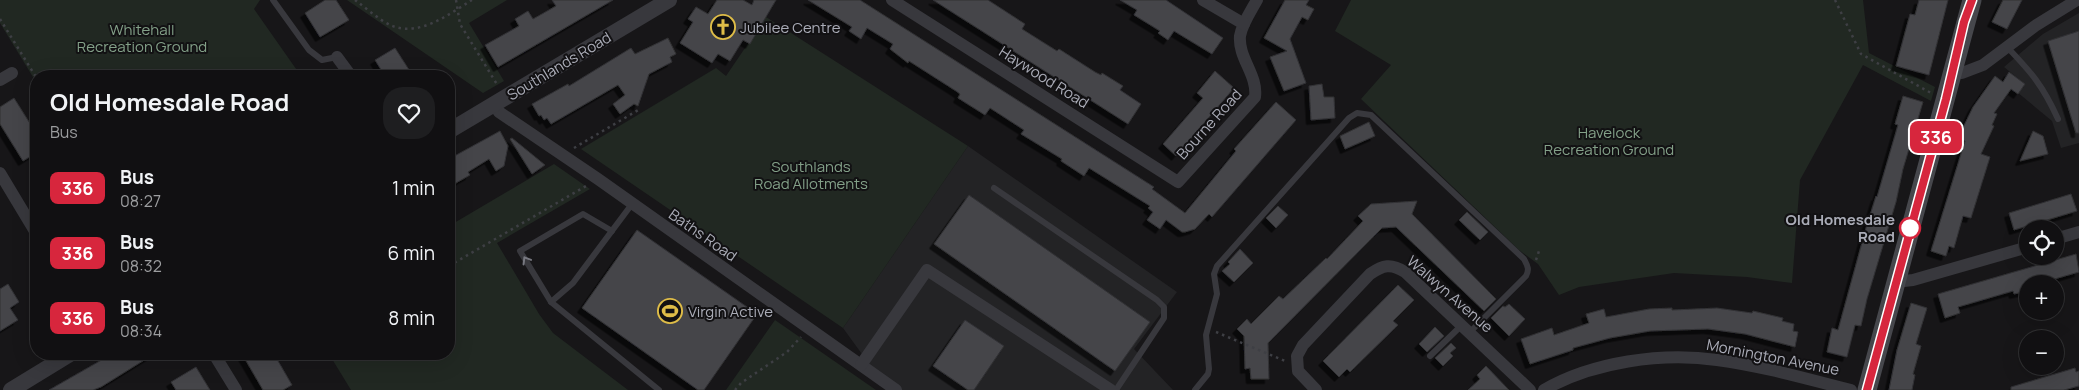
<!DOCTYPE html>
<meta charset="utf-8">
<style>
body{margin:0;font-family:Manrope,sans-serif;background:#1e1e20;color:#f1f3f6;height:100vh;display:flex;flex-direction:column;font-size:19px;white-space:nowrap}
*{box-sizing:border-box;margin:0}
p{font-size:16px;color:#9c9d9f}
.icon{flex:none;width:28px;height:28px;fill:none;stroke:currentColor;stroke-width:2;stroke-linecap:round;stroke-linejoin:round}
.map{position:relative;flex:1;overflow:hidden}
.drawer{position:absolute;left:30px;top:70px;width:425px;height:290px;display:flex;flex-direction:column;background:#111012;border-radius:20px;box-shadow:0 5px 20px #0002,0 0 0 1px #303032}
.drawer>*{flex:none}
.badge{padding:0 10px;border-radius:8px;font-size:18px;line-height:32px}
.controls{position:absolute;left:2019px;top:220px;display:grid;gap:10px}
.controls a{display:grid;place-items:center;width:45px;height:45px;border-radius:50%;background:#111012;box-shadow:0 5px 20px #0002,0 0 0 1px #303032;font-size:25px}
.map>.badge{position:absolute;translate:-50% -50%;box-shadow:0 0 0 2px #fff}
.round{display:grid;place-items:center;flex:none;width:52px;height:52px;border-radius:20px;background:#1e1e20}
.head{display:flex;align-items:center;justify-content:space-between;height:85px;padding:0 20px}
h1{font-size:24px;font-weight:700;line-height:38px}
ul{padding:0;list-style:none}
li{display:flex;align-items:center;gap:15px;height:65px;padding:0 20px}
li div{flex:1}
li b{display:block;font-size:19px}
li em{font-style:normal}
li .badge{min-width:55px;font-weight:700;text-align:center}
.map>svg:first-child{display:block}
.built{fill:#232325}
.green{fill:#212822}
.building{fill:#444448;stroke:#313134;filter:url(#shadow)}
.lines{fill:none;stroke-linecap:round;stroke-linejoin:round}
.path{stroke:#3e3f44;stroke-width:2.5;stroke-dasharray:2.5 4;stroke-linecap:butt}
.service{stroke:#38383d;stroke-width:6}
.minor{stroke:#38383d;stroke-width:12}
.tertiary{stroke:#38383d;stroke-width:16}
.secondary{stroke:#46474c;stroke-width:19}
.oneway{stroke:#777880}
.line-casing{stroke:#fff;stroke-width:11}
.line{stroke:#d7263d;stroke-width:8}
.stop-dot{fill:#fff;stroke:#d7263d;stroke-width:2.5}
.labels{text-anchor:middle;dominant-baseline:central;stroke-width:4;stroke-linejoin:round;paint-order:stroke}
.poi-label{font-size:15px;fill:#aaacb7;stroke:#121113;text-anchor:start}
.park-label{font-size:15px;fill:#83a088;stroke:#121113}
.street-label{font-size:15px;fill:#aaacb7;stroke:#121113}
.stop-label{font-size:15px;font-weight:bold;fill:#aaacb7;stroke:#121113;text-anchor:end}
</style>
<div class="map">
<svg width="2079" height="390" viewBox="0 0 2079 390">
<defs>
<filter id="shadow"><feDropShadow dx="-4.5" dy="4.5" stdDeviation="0" flood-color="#0009"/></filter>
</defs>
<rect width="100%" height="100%" fill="#171618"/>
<g class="built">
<polygon points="2079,13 2079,143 2061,148 2052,121 2017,92 2025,84 2004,67 2043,34"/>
<polygon points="968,146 1177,292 1134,349 1173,390 888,390 843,328"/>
</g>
<g class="green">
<polygon points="0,0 260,0 254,9 301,76 36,76 36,82 0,23"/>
<polygon points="347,0 507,0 469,23 504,81 483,93"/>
<polygon points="1351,0 1863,0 1869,53 1935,87 1931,101 1863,65 1800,180 1792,283 1747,277 1674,273 1579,287 1559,295 1538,264 1519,250 1361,99 1391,65 1335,31"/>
<polygon points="766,17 968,146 843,328 581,149 716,68 726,76"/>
<polygon points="554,164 590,189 497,243 539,314 553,333 628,390 351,390 329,354 449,354 449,226"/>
<polygon points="775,320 876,390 726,390"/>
</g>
<g class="building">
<polygon points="325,0 336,0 349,20 320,37 305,13"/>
<polygon points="552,0 613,0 498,67 485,45 519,26 515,19 528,11 533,19 556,6"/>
<polygon points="717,0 743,0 752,5 754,0 776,0 750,44 743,40 730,61 718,54 712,63 680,43 693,22 688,19 696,7 708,14"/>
<polygon points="808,0 860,0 1154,187 1152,189 1185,213 1236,151 1234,149 1276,102 1296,120 1212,217 1209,214 1195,229 1185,232 1182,232 1166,220 1160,229 1147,220 1153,212 1148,208 1150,206 1089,168 1084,176 1061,161 1062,159 1021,134 1024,130 990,108 985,115 958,98 960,94 956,91 909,61 908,63 890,49 893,44 867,28 861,39 849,31 852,27"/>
<polygon points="933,0 988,0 1025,24 1022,29 1057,51 1059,49 1095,72 1101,75 1102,73 1123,86 1120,90 1141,104 1128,124"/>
<polygon points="1120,0 1166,0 1223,38 1212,54 1174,31 1168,40 1158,33 1160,31 1134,15 1137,10"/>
<polygon points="1285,0 1309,0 1306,5 1314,9 1308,20 1302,17 1290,39 1306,83 1284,91 1270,57 1287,51 1264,38"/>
<polygon points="1919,0 1948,0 1929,75 1896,66 1910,14 1915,15"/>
<polygon points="2003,0 2022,0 2007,29 1992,22"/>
<polygon points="2079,31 2079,133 2076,133 2048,41"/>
<polygon points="668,38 676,54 670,57 672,62 649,74 638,106 634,104 620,114 613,104 625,95 618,85 551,124 547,118 544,120 541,115 539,116 532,104 568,84 569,86 631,48 635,54"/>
<polygon points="395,48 413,76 385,76 375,60"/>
<polygon points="1215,71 1234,88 1176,156 1163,144 1203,98 1197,93"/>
<polygon points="2009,72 2025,84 2018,94 2011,89 1994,113 1997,114 1992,125 1994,126 1981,154 1990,157 1971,218 1963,216 1954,248 1949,246 1946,256 1931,251 1965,141 1958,138 1973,107 1995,76 2003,82"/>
<polygon points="1322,84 1324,97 1334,97 1335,118 1311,120 1309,86"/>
<polygon points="1903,96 1923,102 1903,169 1896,202 1867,299 1861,326 1855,325 1847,357 1827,352 1832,328 1838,330 1866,228 1876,196 1877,197 1898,125 1895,124"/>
<polygon points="14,98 36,133 36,153 23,161 0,124 0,107"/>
<polygon points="1369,122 1375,136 1345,149 1340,136"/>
<polygon points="500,131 508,146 504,166 496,171 489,159 468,172 470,175 449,187 449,159"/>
<polygon points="2033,131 2043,136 2048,154 2020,161"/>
<polygon points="512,138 545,165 532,174 510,139"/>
<polygon points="2071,194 2077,211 2014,230 2009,213"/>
<polygon points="969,195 1150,322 1115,371 934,244"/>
<polygon points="1417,201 1412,214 1496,299 1484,311 1396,227 1382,228 1268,343 1269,379 1251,379 1250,368 1245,369 1244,336 1237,329 1247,319 1251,324 1279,296 1283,299 1326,258 1327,259 1363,221 1358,216 1371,204"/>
<polygon points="1278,206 1288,215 1276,228 1266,218"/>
<polygon points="1467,212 1488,232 1480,240 1459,220"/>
<polygon points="637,230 757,314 704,390 698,390 582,308"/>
<polygon points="1240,249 1253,263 1234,282 1222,271 1230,264 1228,262"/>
<polygon points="2076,254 2079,272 2037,284 2028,284 2028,291 2014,294 2013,291 1958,307 1960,313 1945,318 1938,294"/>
<polygon points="8,284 19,302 10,308 18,320 0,331 0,289"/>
<polygon points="1398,285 1414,300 1393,321 1398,325 1350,372 1347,369 1339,377 1323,361"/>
<polygon points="1911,303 1927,308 1916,344 1921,346 1913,374 1915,375 1912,390 1889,390 1897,350"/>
<polygon points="1509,304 1525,319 1509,336 1491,318 1503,306 1505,307"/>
<polygon points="1672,308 1672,310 1717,308 1752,313 1753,311 1783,318 1782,321 1794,324 1793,331 1798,332 1795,347 1745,334 1708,329 1650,331 1610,338 1573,348 1573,350 1530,364 1521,339 1552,328 1554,335 1589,323 1586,314 1604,309 1606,317 1649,309"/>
<polygon points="965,320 1004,346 974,390 968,390 933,366"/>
<polygon points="1435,327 1444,336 1427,352 1419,344"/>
<polygon points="1451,343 1456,348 1450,353 1453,356 1443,366 1435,358"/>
<polygon points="112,354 154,354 101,387 93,390 49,390"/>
<polygon points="242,354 274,354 292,385 283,390 263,390"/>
<polygon points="1486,366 1509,390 1468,390 1480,379 1477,375"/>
<polygon points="196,367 210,390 176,390 171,382"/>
<polygon points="2075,368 2076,372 2079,371 2079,386 2064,390 2011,390 2011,387"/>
</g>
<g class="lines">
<g class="path">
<path d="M 355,0 C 366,8 378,19 390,25 C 419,38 449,14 472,0"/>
<polyline points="456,0 460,24 498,86"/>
<polyline points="1835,0 1861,54 1931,93"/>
<polyline points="0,19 36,77"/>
<polyline points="574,148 640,109"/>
<polyline points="1536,260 1540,248"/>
<polyline points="449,266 586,186"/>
<polyline points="1216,332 1285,361"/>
<polyline points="735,390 741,383 787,352 801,337"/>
</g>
<g class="service">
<polyline points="273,0 309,50 322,60 337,57"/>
<path d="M 2007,47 C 2032,73 2043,86 2058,119"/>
<polyline points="994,188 1157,300 1164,307 1164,318 1116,390"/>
<polyline points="632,204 573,283 551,302 659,390"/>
<polyline points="551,302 520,251 583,214 612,231"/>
<polyline points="1430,356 1462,325"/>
<path d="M 1195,390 L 1208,374 L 1209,369 L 1206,335 L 1217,294 L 1214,274 L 1217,266 L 1349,118 L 1357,113 L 1371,115 L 1524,259 C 1527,265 1530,269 1526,276 L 1470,332"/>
</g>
<g class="minor">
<path d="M 892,0 L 1178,182 L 1255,97 C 1258,75 1238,58 1240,36 C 1242,24 1251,11 1257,0"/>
<polyline points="1203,0 1244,24"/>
<polyline points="337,57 351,76"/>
<polyline points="1953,70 1962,73 1983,65 2035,26 2077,0"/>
<polyline points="0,80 12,73"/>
<polyline points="494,105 499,112 598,179 896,390"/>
<polyline points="0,173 36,233"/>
<polyline points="2055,239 2079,232"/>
<polyline points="1897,279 1904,281 1913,280 2028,247"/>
<polyline points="214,354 236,390"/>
<polyline points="861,365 927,270 1111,390"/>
<path d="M 1316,390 L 1298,371 L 1297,356 L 1303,345 L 1370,274 C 1383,265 1391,263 1405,272 L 1530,390"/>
<path d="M 1544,390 C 1592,362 1662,352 1717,360 C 1762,366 1807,379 1851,390"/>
</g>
<g class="tertiary">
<polyline points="449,131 669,0"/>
<polyline points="11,390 70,354"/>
</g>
<polyline class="secondary" points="1867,390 1972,0"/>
</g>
<defs><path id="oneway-chevron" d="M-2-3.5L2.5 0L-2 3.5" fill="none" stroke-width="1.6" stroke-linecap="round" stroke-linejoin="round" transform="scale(1.25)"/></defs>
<use class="oneway" href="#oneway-chevron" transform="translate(526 260) rotate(-121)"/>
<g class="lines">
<defs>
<polyline id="line" points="1867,390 1946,99 1964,22 1972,0"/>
</defs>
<use href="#line" class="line-casing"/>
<use href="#line" class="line"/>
</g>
<defs>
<symbol id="church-ring" viewBox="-11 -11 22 22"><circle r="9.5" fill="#121113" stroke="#dfbd48" stroke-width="1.5"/><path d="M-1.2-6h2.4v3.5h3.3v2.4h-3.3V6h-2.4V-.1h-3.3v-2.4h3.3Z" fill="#dfbd48"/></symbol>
<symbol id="stadium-ring" viewBox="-11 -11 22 22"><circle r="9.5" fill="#121113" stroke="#dfbd48" stroke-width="1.5"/><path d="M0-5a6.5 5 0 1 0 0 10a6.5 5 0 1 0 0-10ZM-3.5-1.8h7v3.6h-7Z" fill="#dfbd48"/></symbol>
</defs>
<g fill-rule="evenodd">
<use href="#church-ring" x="709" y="13" width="28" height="28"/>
<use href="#stadium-ring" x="656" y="297" width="28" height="28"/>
</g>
<circle class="stop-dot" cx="1910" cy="228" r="10"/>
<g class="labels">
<g class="poi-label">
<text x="740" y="27">Jubilee Centre</text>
<text x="688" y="311">Virgin Active</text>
</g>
<g class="park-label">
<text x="142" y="29">Whitehall<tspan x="142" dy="17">Recreation Ground</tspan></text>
<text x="1609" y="132">Havelock<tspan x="1609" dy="17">Recreation Ground</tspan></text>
<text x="811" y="166">Southlands<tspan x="811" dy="17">Road Allotments</tspan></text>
</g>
<g class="street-label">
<text transform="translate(559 66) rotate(-31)">Southlands Road</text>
<text transform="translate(1044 77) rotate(32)">Haywood Road</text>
<text transform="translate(1209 124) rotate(-48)">Bourne Road</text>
<text transform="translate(703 235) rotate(35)">Baths Road</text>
<text transform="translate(1450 294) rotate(41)">Walwyn Avenue</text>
<text transform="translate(1773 357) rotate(11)">Mornington Avenue</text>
</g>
<g class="stop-label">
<text x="1895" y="219">Old Homesdale<tspan x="1895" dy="17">Road</tspan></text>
</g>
</g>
</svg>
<div class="controls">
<a><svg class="icon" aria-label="locate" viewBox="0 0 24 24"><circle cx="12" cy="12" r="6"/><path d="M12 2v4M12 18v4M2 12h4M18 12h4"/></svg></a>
<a>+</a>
<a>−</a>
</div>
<b class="badge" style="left:1936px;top:137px;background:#d7263d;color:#fff">336</b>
<section class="drawer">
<div class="head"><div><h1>Old Homesdale Road</h1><p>Bus</p></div><a class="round"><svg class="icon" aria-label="heart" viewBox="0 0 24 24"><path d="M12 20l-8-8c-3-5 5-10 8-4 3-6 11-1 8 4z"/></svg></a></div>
<ul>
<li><span class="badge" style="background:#d7263d;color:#fff">336</span><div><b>Bus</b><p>08:27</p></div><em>1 min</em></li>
<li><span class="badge" style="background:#d7263d;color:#fff">336</span><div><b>Bus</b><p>08:32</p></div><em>6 min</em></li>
<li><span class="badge" style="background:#d7263d;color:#fff">336</span><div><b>Bus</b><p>08:34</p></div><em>8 min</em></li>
</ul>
</section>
</div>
